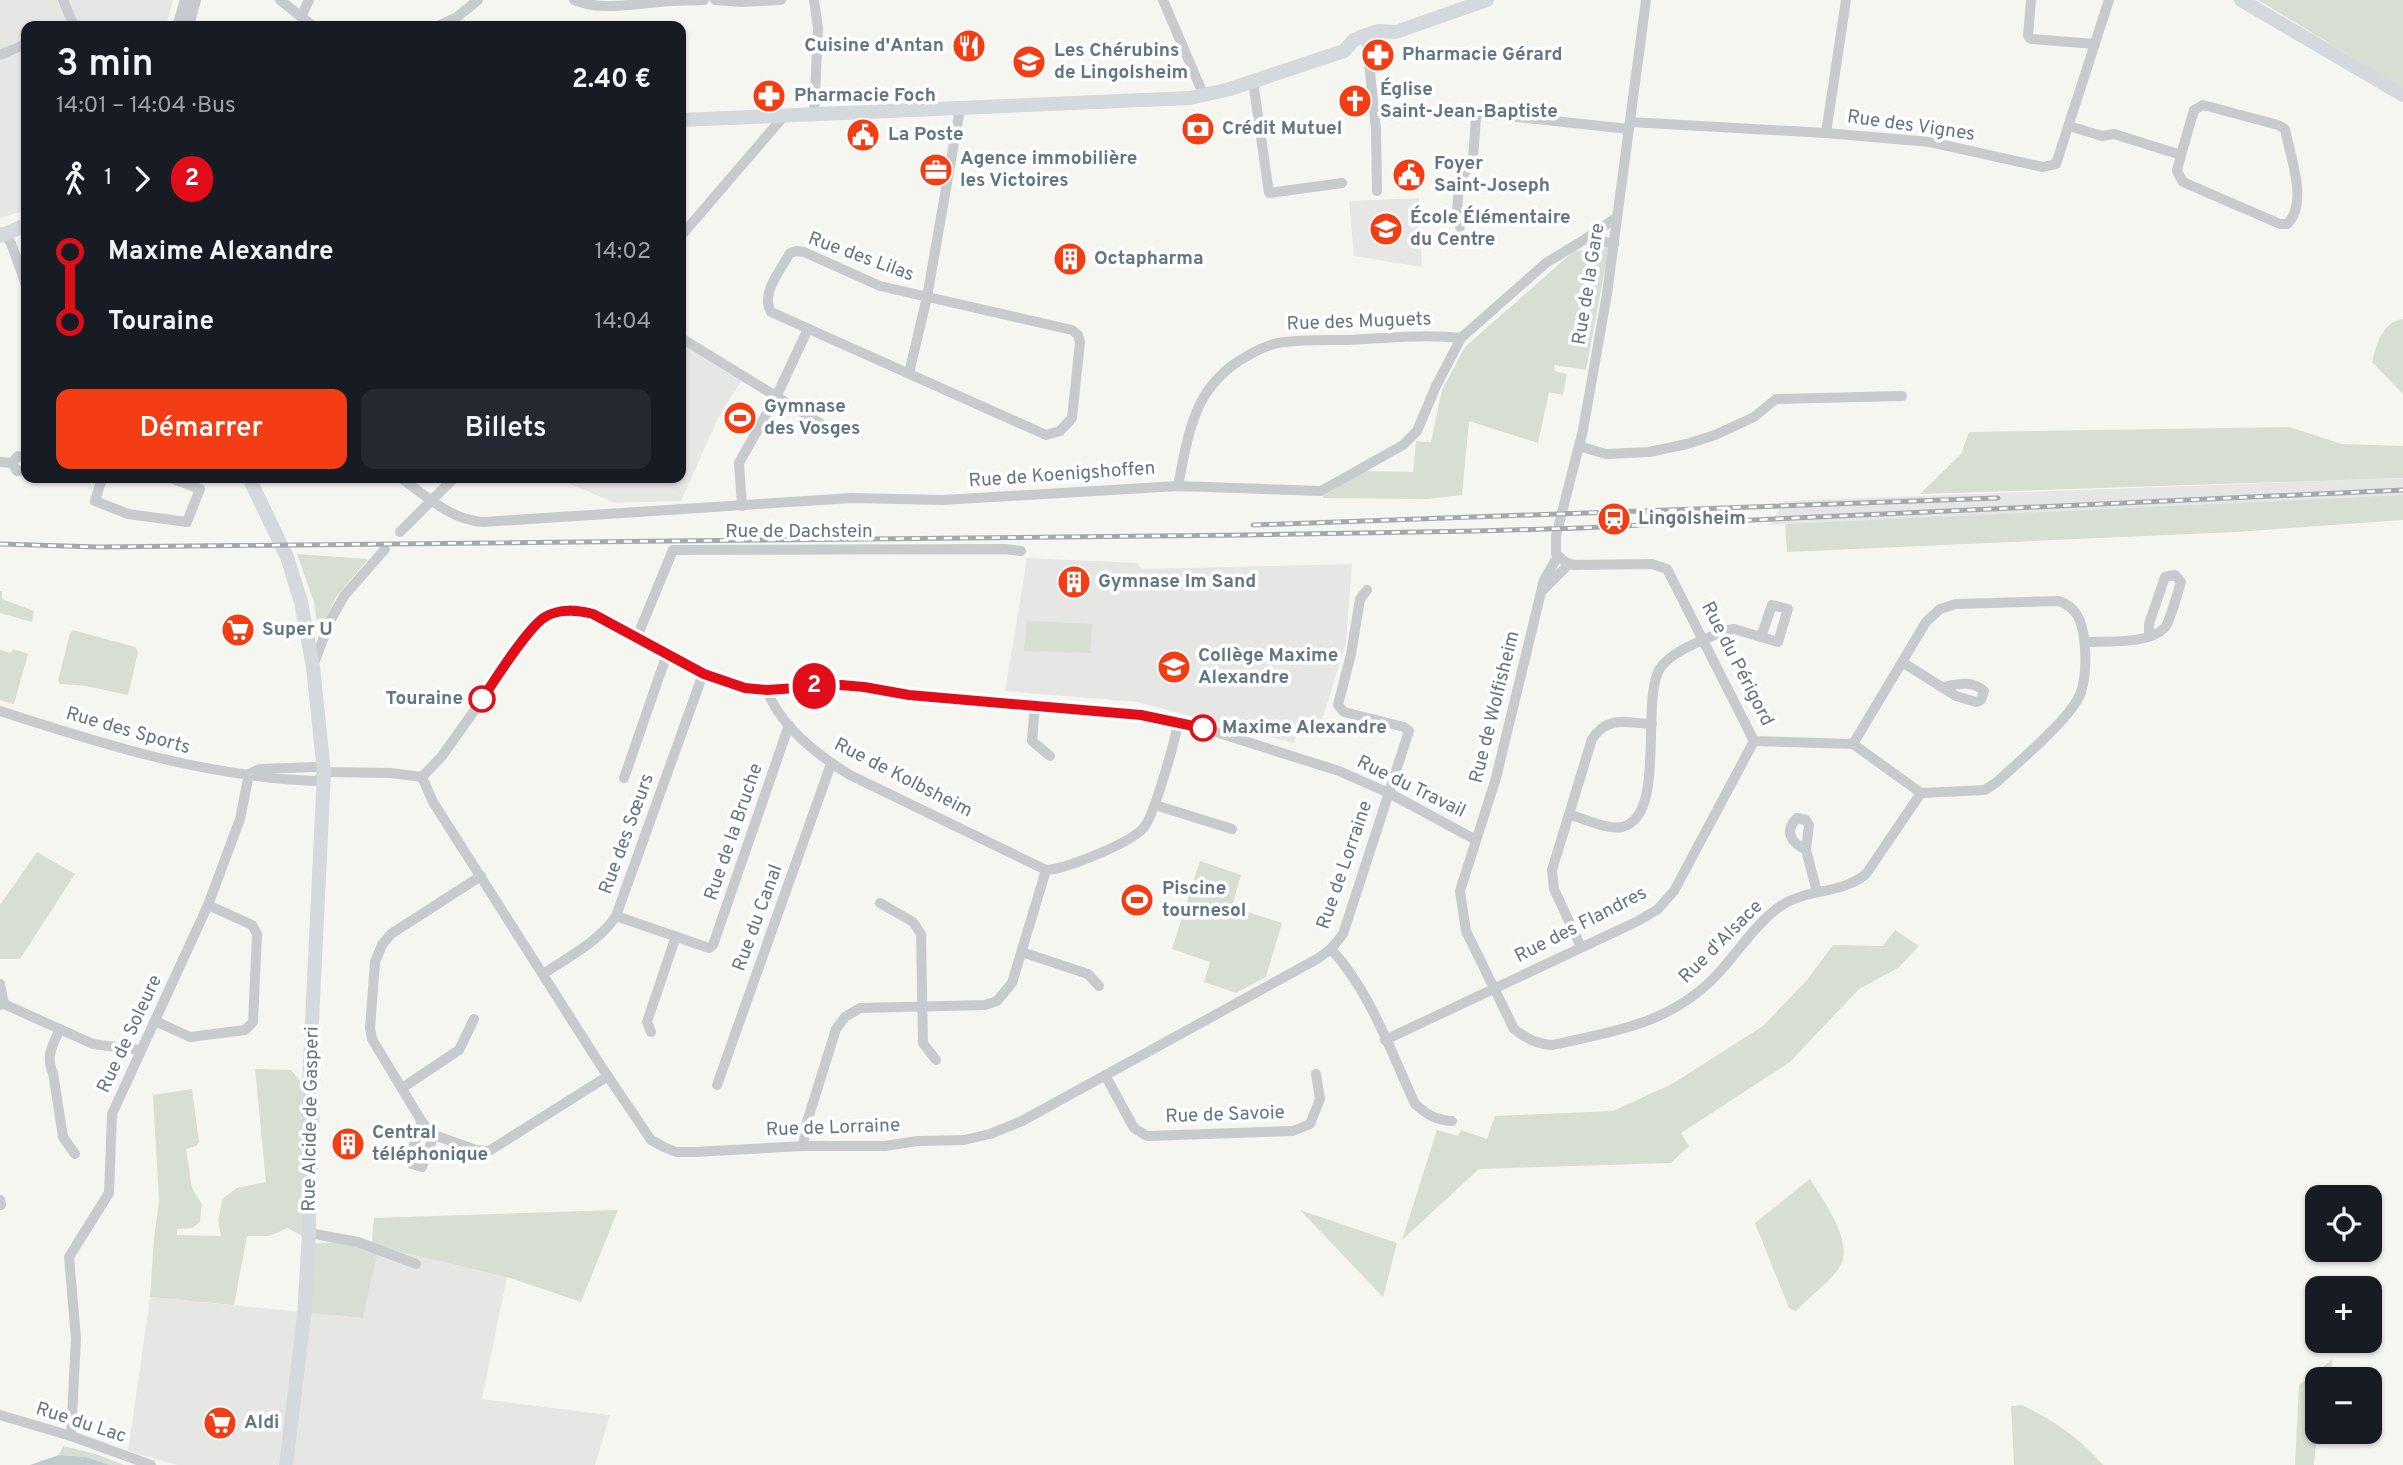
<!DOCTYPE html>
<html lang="fr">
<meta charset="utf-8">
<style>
body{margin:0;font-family:Overpass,sans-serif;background:#242831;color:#f1f3f6;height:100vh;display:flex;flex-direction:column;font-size:26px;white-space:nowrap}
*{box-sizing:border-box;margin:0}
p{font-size:23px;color:#9ea1a6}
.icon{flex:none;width:38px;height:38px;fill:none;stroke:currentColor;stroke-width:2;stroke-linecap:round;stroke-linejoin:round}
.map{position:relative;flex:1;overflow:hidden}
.side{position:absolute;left:21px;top:21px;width:665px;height:462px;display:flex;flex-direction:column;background:#171b24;border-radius:14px;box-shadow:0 2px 5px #0004}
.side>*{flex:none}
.badge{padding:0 14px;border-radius:23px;font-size:24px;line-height:46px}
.controls{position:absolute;left:2305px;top:1185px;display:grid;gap:14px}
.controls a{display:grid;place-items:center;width:77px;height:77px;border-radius:14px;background:#171b24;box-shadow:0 2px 5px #0004;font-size:35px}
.map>.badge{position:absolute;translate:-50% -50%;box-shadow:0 0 0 4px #fff}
.legs{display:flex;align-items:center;gap:10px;height:77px;padding:0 35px;font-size:23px}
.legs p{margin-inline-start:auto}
.overview{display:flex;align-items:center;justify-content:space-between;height:119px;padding:0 35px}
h1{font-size:38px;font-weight:600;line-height:52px}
.primary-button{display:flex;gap:14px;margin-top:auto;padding:14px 35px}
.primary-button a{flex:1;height:80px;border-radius:14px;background:#f33d14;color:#fff;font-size:28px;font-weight:600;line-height:80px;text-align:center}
.primary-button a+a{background:#242831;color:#f1f3f6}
ul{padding:0 35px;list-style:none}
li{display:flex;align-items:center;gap:24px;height:70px;font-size:26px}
li i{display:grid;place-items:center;width:10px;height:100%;margin:0 9px;background:currentColor}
li i::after{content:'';width:18px;height:18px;margin:-9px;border:5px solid;border-radius:50%;background:#171b24}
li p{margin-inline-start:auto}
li:first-child i{background:linear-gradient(#0000 50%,currentColor 0)}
li:last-child i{background:linear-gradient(currentColor 50%,#0000 0)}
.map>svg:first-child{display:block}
.built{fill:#e6e7e5}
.green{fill:#d7ded2}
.water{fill:#bdcbcf}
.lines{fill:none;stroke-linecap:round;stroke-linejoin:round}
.minor{stroke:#c8cbce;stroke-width:10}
.tertiary{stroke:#c8cbce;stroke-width:12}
.secondary{stroke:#d3d9dd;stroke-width:14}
.rail-casing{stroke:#a3aaaf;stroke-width:5}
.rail{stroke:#fff;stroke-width:2.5;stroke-dasharray:8;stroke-linecap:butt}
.line-1-casing{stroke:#fff;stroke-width:16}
.line-1{stroke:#e10d19;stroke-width:10}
.stop-1-dot{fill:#fff;stroke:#e10d19;stroke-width:3.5}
.labels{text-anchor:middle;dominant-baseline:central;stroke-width:7;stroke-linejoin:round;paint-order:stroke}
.poi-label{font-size:19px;font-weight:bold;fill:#627785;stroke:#fff;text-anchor:start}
.street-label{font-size:19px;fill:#627785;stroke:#fff}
.stop-label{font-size:19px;font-weight:bold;fill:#627785;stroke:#fff;text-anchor:end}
</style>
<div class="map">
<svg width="2403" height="1465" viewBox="0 0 2403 1465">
<rect width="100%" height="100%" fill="#f6f6f1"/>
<g class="built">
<polygon points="0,0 173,0 166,26 26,26 26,210 0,218"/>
<polygon points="1419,198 1422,267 1354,256 1349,201"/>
<polygon points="687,348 741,381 718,418 681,501 615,503 556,478 681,478 681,360"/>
<polygon points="2403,478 2403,495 1769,525 1785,501"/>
<polygon points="1027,558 1137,563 1141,569 1352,564 1346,642 1322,720 1304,717 1294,743 1137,702 1005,691"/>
<polygon points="379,1247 507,1277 482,1399 610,1415 595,1465 177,1465 128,1451 150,1297 363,1318"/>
</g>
<g class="green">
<polygon points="2258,0 2403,0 2403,88"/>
<polygon points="1609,248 1586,370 1554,365 1555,371 1567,374 1563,395 1549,392 1538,443 1469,421 1462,495 1428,499 1323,498 1323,496 1365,471 1413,472 1416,441 1431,442 1442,390 1465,347 1574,251"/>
<path d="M 2403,319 L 2403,394 L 2372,362 C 2377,344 2382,322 2403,319 Z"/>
<polygon points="2289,427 2342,444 2403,446 2403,478 1920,494 1961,454 1969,432"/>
<polygon points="2403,495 2403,520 2235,532 1787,552 1785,524"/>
<polygon points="297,554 368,559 336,597 319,633 314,602"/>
<polygon points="0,591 2,591 2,599 34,611 32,622 0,613"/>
<polygon points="1027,621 1092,624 1090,653 1024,651"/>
<polygon points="73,630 135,647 138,652 128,695 86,686 60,684 58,681 70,633"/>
<polygon points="13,649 28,654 14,704 0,700 0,650 11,653"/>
<polygon points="37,852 75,874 20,959 0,959 0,905"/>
<polygon points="1200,861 1241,875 1232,907 1282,923 1266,977 1236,993 1204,982 1210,962 1172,949"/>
<polygon points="1895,930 1919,946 1898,968 1859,989 1790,1062 1681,1133 1689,1146 1671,1163 1479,1169 1402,1240 1437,1130 1458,1136 1461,1130 1487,1139 1495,1116 1613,1111 1672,1084 1763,1026 1807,980 1833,945 1883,946"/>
<polygon points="255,1069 291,1070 320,1106 315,1243 372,1241 374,1218 618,1210 581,1302 507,1277 379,1247 363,1318 310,1313 314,1243 288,1228 269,1236 247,1236 234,1305 150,1297 154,1239 159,1201 153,1095 192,1089 199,1142 196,1146 186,1149 192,1188 202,1204 200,1222 192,1228 177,1229 177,1235 221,1236 218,1220 223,1198 237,1188 266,1182"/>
<path d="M 1810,1179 C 1823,1200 1856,1244 1839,1268 C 1828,1284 1809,1297 1796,1311 L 1789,1308 L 1755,1223 Z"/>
<polygon points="1300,1210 1397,1243 1383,1297"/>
<polygon points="2333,1359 2329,1379 2317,1379 2317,1432 2314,1465 2295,1465 2299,1385"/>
<path d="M 2022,1405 C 2053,1420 2080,1438 2103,1465 L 2014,1465 L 2011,1406 Z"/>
<polygon points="63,1446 96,1454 124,1465 110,1465 86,1457 59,1455"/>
</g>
<polygon class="water" points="59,1455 86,1457 110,1465 30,1465"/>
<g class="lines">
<g class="minor">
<polyline points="63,0 74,26"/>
<polyline points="280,0 313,26"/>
<path d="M 574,0 C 601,11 631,4 660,2 C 675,0 689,1 704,0"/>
<polyline points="715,0 741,2 781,0"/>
<polyline points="1163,0 1204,96"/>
<polyline points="1646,0 1607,294 1583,430 1556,536 1556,554 1565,562 1574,565 1652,564 1667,569 1754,741 1853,744 1921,793"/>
<polyline points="2031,0 2028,36 2031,39 2095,44"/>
<polyline points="301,17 309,0"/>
<polyline points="438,26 457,17 478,0"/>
<polyline points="1366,35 1376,129 1377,191"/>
<polyline points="0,55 26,44"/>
<polyline points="1253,81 1269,193 1342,183"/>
<polyline points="814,115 818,28 814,0"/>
<polyline points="1630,122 1826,133 1930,142 2043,167 2056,164 2109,0"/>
<path d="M 2069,126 L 2102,136 L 2114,134 L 2181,155 L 2177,171 L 2183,182 L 2280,224 L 2287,224 C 2309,204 2290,156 2285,129 L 2278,125 L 2203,105 L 2194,110 L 2181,155"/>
<polyline points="1826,133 1846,0"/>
<polyline points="1460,227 1457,212 1459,183 1473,158 1476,118 1479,113 1629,129"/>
<polyline points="2,232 11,243 26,285"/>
<polyline points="681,236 784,116"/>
<polyline points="1614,244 1587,238 1617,217"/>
<path d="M 796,251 L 804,252 L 880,286 L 1072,330 L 1078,335 L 1080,342 L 1072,418 L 1060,431 L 1046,435 L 771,312 C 760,293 781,270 790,253 Z"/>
<polyline points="681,338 828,428"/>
<polyline points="909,373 927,297 960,109"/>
<polyline points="1579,446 1606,454 1649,452 1687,444 1715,435 1754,417 1776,399 1902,396"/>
<polyline points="0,462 12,463 17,471 26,470"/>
<polyline points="12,463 18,456 26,458"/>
<polyline points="102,478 95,501 128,514 187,522 200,489 171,478"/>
<path d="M 401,478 C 426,496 451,520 483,522 L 852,498 L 943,500 L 1178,486 L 1321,491 L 1403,445 L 1417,431 L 1436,386 L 1461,338 L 1546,263 L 1587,238"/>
<path d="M 1178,486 C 1189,431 1194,384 1249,355 C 1258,350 1268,345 1278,343 C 1301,339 1325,340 1348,340 C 1385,338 1424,334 1461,338"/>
<polyline points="742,506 739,463 776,397 808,329"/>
<polyline points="400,532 454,478"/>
<path d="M 1558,556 L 1544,580 L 1496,778 L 1460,891 L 1466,931 L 1514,1029 C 1527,1039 1537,1044 1553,1045 C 1614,1031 1666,1025 1713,979 C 1736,956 1755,923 1782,905 C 1809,888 1840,895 1866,874 L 1921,793 L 1985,790 L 1997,782 C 2019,761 2072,718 2081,692 C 2086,676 2086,654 2084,638 C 2081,619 2077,608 2059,601 L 1956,604 L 1940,609 L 1926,622 L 1853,744"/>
<polyline points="1544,589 1569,564"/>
<polyline points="637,637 673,550 1005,549 1021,551"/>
<path d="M 2085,642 C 2106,641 2156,645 2167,624 C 2173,611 2177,595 2181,582 L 2175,575 L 2165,577 L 2149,624 L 2149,637"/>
<path d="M 1902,662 L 1956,696 L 1976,702 L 1981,700 L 1984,691 C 1972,680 1958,684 1943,687"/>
<polyline points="313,666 330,621 344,596 385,549"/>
<path d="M 767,690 C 780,726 819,756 850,775 L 1046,870"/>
<polyline points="1035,705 1032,741 1050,756"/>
<path d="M 0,711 C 105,745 206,777 317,781 L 324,773"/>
<polyline points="249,774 259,769 317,767 324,772 391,773 422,777"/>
<polyline points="422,777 433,802 601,1066 651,1140 664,1147 676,1152 695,1152 803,1146 885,1146 918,1141 964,1140 990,1134 1022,1121 1317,959 1331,949 1343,934 1409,731 1404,727 1344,712 1338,705 1351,654 1360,599 1367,590"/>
<path d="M 422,777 L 442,756 L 534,627 C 552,611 569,608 593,614 L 703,674 L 745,688 L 767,690 L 841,685 L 909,695 L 1141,714 L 1203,728 L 1339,771 L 1389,793 L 1476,840"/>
<polyline points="624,778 667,654"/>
<polyline points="1155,805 1232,829"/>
<path d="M 1571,815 C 1585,819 1607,830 1622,827 C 1668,817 1639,696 1661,667 C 1675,649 1705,640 1726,630 L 1734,629 L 1778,642 L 1788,609 L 1772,605 L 1761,637"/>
<path d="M 1806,850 C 1792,843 1783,832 1797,818 L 1806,820 L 1809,825 L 1806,850 L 1817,892"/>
<polyline points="481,876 391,934 382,945 375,962 370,1028 372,1039 422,1122 434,1135 476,1150 489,1151 608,1076"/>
<polyline points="880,903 913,922 921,934 923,1043 936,1060"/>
<polyline points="616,916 709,948 713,945 789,725"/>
<path d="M 1581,947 L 1554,889 L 1552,870 L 1592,739 C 1608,715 1626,723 1652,724"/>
<path d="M 1331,949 C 1370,991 1391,1052 1415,1104 C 1428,1115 1435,1120 1452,1121"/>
<polyline points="1022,952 1088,974 1099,986"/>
<path d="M 543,974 C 568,957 599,942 616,916 L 703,674"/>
<polyline points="0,984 4,1004"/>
<polyline points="0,1005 4,1004 93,1044 140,1050"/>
<polyline points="155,1021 190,1037 245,1030 253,1022 257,934 252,925 208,905"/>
<path d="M 60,1029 C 53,1045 45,1056 53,1073 L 63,1137 L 75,1154"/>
<polyline points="651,1032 647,1022 676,936"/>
<polyline points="1385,1040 1638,921 1658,909 1674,891 1754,741"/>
<polyline points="1105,1075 1134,1128 1147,1136 1293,1131 1310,1124 1320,1099 1316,1074"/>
<polyline points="717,1085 831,764"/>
<polyline points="402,1088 459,1050 474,1019"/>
<polyline points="422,1122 409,1159 412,1164 422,1167 434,1135"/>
<path d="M 803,1146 L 807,1122 L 836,1029 L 845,1017 L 860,1008 L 985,1005 L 997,1001 L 1012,983 L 1046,870 C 1066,869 1134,842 1145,826 C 1154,814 1176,739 1178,722"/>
<polyline points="0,1200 1,1205"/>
<polyline points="309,1233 358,1242 416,1264"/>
<polyline points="0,1415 71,1436 151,1465"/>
<polyline points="71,1436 76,1338 69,1257 109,1193 112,1114 208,905 240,819 249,774"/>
</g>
<g class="tertiary">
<polyline points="178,26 186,0"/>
<polyline points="188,26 195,0"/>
</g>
<g class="secondary">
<polyline points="2241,0 2403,95"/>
<polyline points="681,120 1190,98 1230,89 1344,51 1354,40 1366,35 1379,31 1396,32 1487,0"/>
<polyline points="0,236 26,225"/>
<polyline points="249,478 287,557 301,602 313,667 324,772 309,1084 309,1233 304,1316 286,1465"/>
</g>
<defs>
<g id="rail">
<polyline points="1253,525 1998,498"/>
<polyline points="0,544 99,547 1245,535 1477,531 1580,528 2403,490"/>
</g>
</defs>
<use href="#rail" class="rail-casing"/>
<use href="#rail" class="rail"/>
</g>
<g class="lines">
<defs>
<path id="line-1" d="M 482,699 C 495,680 528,627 545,617 C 560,608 577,610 593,614 L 704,674 L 745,688 L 767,690 L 841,685 L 864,687 L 909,695 L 1141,715 L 1203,728"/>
</defs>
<use href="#line-1" class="line-1-casing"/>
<use href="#line-1" class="line-1"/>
</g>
<defs>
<symbol id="restaurant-disc" viewBox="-11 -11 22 22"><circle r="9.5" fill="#f33d14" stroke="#fff"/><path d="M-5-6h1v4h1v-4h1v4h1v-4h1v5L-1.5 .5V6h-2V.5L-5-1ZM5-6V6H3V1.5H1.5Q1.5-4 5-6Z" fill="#fff"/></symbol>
<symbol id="pharmacy-disc" viewBox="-11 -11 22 22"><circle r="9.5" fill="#f33d14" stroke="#fff"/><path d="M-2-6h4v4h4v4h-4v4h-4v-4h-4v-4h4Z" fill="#fff"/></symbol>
<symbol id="school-disc" viewBox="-11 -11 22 22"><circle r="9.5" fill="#f33d14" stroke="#fff"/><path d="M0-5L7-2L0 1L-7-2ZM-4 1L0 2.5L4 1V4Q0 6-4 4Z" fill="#fff"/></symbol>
<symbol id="church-disc" viewBox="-11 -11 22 22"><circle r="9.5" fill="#f33d14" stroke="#fff"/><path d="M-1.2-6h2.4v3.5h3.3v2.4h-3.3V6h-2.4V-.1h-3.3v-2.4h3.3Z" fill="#fff"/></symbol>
<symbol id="bank-disc" viewBox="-11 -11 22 22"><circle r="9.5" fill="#f33d14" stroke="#fff"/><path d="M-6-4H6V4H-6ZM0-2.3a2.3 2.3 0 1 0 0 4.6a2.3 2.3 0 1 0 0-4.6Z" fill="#fff"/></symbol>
<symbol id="civic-disc" viewBox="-11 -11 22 22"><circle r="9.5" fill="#f33d14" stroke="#fff"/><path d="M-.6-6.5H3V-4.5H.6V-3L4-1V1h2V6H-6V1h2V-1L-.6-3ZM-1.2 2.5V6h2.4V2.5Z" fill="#fff"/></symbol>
<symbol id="office-disc" viewBox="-11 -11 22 22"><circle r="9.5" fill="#f33d14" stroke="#fff"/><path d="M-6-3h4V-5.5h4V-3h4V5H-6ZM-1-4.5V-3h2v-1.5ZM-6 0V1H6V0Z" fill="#fff"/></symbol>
<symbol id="building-disc" viewBox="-11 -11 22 22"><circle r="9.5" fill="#f33d14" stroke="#fff"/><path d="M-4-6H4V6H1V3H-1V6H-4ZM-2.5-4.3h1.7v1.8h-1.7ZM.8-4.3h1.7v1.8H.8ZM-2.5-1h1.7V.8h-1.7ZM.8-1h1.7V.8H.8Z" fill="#fff"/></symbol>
<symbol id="stadium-disc" viewBox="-11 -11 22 22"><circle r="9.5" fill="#f33d14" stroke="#fff"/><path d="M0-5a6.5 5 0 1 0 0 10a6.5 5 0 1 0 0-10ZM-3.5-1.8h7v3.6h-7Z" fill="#fff"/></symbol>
<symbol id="station-disc" viewBox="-11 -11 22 22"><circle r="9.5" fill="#f33d14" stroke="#fff"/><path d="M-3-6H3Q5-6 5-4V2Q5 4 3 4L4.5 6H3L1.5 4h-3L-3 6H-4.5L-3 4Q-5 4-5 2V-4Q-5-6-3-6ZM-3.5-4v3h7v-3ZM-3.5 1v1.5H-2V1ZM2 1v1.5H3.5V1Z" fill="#fff"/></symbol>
<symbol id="supermarket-disc" viewBox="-11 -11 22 22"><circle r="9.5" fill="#f33d14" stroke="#fff"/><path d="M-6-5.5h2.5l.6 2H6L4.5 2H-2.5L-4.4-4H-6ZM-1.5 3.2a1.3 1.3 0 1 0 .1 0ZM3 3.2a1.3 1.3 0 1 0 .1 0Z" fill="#fff"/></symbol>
</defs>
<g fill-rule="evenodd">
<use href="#restaurant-disc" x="950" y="27" width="38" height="38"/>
<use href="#pharmacy-disc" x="1359" y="36" width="38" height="38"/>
<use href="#school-disc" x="1010" y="43" width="38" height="38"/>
<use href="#pharmacy-disc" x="750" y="77" width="38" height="38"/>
<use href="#church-disc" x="1336" y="82" width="38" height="38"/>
<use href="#bank-disc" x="1179" y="110" width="38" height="38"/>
<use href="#civic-disc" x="844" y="116" width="38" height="38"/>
<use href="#office-disc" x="917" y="151" width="38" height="38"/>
<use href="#civic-disc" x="1390" y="156" width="38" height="38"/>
<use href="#school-disc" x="1367" y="210" width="38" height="38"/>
<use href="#building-disc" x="1051" y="240" width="38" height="38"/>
<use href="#stadium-disc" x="721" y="399" width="38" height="38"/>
<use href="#station-disc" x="1595" y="500" width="38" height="38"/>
<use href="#building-disc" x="1055" y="563" width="38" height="38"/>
<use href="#supermarket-disc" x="219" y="611" width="38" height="38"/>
<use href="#school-disc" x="1155" y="648" width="38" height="38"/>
<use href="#stadium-disc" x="1118" y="881" width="38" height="38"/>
<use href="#building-disc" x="329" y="1125" width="38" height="38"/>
<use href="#supermarket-disc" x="201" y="1404" width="38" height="38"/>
</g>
<g class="stop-1-dot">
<circle cx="482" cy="699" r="12"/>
<circle cx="1203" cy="728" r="12"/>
</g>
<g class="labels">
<g class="poi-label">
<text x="944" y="46" text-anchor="end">Cuisine d'Antan</text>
<text x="1054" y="51">Les Chérubins<tspan x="1054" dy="22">de Lingolsheim</tspan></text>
<text x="1402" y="55">Pharmacie Gérard</text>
<text x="1380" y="90">Église<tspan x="1380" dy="22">Saint-Jean-Baptiste</tspan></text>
<text x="794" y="96">Pharmacie Foch</text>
<text x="1222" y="129">Crédit Mutuel</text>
<text x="888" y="135">La Poste</text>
<text x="960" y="159">Agence immobilière<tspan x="960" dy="22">les Victoires</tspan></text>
<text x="1434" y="164">Foyer<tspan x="1434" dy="22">Saint-Joseph</tspan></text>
<text x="1410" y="218">École Élémentaire<tspan x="1410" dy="22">du Centre</tspan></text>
<text x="1094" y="259">Octapharma</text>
<text x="764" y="407">Gymnase<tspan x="764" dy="22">des Vosges</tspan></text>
<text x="1638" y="519">Lingolsheim</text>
<text x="1098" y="582">Gymnase Im Sand</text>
<text x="262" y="630">Super U</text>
<text x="1198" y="656">Collège Maxime<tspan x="1198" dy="22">Alexandre</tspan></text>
<text x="1162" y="889">Piscine<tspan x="1162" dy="22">tournesol</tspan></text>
<text x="372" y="1133">Central<tspan x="372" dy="22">téléphonique</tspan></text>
<text x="244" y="1423">Aldi</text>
</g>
<g class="street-label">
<text transform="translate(1911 126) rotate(8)">Rue des Vignes</text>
<text transform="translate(861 257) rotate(20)">Rue des Lilas</text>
<text transform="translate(1589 284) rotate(-81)">Rue de la Gare</text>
<text transform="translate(1359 322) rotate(-2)">Rue des Muguets</text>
<text transform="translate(1062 475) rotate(-4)">Rue de Koenigshoffen</text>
<text x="799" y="532">Rue de Dachstein</text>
<text transform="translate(1737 664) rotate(63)">Rue du Périgord</text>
<text transform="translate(1495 707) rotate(-76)">Rue de Wolfisheim</text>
<text transform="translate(128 731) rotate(16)">Rue des Sports</text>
<text transform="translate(903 778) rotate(27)">Rue de Kolbsheim</text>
<text transform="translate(1411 787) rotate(26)">Rue du Travail</text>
<text transform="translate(734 832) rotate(-71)">Rue de la Bruche</text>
<text transform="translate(627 834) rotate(-70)">Rue des Sœurs</text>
<text transform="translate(1345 865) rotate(-71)">Rue de Lorraine</text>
<text transform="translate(758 918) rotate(-70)">Rue du Canal</text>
<text transform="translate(1581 925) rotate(-27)">Rue des Flandres</text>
<text transform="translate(1721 942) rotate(-45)">Rue d'Alsace</text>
<text transform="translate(130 1034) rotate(-65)">Rue de Soleure</text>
<text transform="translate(1225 1115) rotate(-2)">Rue de Savoie</text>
<text transform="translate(311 1119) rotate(-89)">Rue Alcide de Gasperi</text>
<text transform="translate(833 1128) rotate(-2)">Rue de Lorraine</text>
<text transform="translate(81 1423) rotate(18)">Rue du Lac</text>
</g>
<g class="stop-label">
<text x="463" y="699">Touraine</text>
<text x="1222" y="728" text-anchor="start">Maxime Alexandre</text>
</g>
</g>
</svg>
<div class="controls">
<a><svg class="icon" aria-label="locate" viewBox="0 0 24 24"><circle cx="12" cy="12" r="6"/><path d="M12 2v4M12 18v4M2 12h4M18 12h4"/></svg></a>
<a>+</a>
<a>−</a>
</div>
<b class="badge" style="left:814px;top:686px;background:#e10d19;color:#fff">2</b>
<section class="side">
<div class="overview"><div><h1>3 min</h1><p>14:01 – 14:04 · Bus</p></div><b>2.40 €</b></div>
<div class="legs"><svg class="icon" aria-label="walk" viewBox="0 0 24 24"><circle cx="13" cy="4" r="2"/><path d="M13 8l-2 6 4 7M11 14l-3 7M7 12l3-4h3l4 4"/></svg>1<svg class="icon" aria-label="forward" viewBox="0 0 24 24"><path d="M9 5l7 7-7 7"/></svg><b class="badge" style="background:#e10d19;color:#fff">2</b></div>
<ul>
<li><i style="color:#e10d19"></i><b>Maxime Alexandre</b><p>14:02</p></li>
<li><i style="color:#e10d19"></i><b>Touraine</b><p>14:04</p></li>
</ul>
<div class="primary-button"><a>Démarrer</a><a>Billets</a></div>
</section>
</div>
